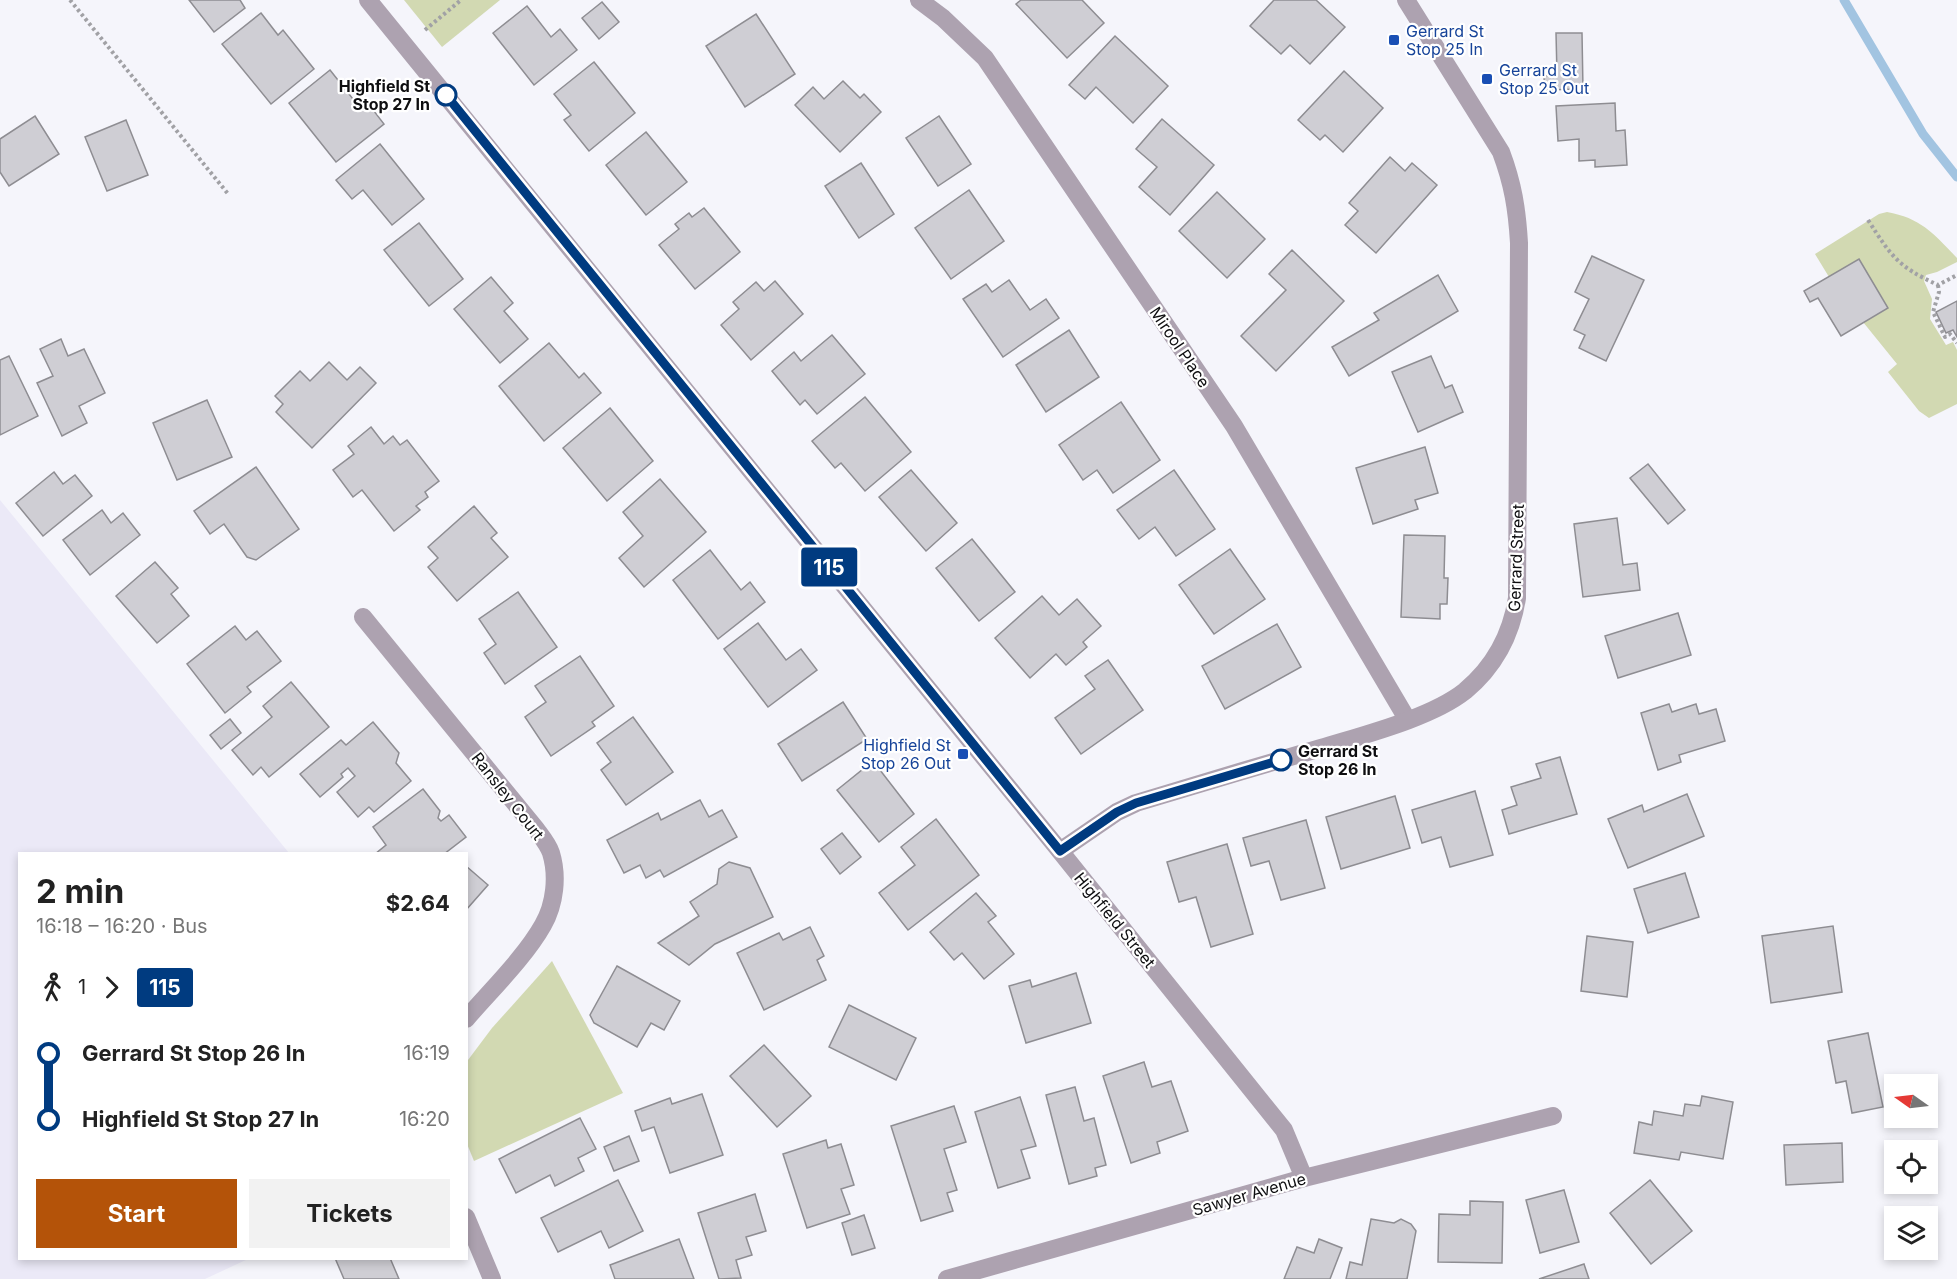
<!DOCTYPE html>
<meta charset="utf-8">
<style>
body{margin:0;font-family:Inter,sans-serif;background:#f2f2f2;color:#222;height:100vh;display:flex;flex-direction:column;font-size:22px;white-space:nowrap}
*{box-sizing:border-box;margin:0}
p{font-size:20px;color:#767676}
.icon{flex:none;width:33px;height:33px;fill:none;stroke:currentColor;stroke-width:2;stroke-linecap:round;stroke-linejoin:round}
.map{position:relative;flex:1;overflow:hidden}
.side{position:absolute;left:18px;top:852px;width:450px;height:408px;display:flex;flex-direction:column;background:#fff;border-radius:0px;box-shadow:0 3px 9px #0003}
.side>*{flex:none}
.badge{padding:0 12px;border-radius:4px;font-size:21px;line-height:39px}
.needle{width:39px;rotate:284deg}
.buttons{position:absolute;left:1884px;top:1074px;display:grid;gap:12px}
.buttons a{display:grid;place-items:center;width:54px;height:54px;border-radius:0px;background:#fff;box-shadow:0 3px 9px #0003;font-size:30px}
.map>.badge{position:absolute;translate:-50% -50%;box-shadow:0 0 0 3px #fff}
.legs{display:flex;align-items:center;gap:9px;height:66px;padding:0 18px;font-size:20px}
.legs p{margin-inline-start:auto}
.headline{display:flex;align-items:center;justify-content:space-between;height:102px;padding:0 18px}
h1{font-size:33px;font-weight:700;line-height:45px}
.primary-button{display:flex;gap:12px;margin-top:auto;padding:12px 18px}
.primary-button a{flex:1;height:69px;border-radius:0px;background:#b45309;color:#fff;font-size:24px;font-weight:700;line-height:69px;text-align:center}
.primary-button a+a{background:#f2f2f2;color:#222}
ul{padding:0 18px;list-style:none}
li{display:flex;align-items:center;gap:21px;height:66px;font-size:22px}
li i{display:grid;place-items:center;width:9px;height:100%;margin:0 8px;background:currentColor}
li i::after{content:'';width:15px;height:15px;margin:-8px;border:4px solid;border-radius:50%;background:#fff}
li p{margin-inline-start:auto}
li:first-child i{background:linear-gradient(#0000 50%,currentColor 0)}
li:last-child i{background:linear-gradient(currentColor 50%,#0000 0)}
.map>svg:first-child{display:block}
.built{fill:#ebe9f7}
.green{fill:#d2d9b2}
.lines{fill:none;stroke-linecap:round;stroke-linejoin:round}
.stream{stroke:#a2c4e1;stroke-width:9}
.building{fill:#cfced4;stroke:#8e8d92;stroke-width:1.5}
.path{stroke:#a1a1a5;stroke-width:4;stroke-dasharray:3 3;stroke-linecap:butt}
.minor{stroke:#ada2b0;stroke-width:18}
.line-1-casing{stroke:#fff;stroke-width:14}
.line-1{stroke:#003b80;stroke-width:9}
.transit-dot{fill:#1a4fb4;stroke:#fff;stroke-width:2}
.stop-1-dot{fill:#fff;stroke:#003b80;stroke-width:3}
.labels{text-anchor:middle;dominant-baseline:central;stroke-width:4.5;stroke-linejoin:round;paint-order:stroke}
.transit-label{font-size:16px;fill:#164399;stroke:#fff;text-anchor:start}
.stop-label{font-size:16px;font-weight:bold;fill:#0e0e10;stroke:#fff;text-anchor:end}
.street-label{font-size:16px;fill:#0e0e10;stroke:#fff}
</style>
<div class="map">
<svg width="1957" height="1279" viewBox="0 0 1957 1279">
<rect width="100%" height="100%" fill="#f5f5fb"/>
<polygon class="built" points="0,500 289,853 20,854 20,1258 248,1259 205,1279 0,1279"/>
<g class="green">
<polygon points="404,0 500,0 442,47"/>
<path d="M 1887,212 C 1921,218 1934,234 1957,258 L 1957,262 L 1937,272 L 1926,275 L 1924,281 L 1932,299 L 1930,319 L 1946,345 L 1953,342 L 1957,350 L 1957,404 L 1929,418 L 1919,411 L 1888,372 L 1897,364 L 1863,322 L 1887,307 L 1859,259 L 1829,277 L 1815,254 L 1879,214 Z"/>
<polygon points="552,961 623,1093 474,1161 467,1144 466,1065 468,1060 492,1028"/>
</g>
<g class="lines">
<polyline class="stream" points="1844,0 1923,134 1957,177"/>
</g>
<g class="building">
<polygon points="189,0 240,0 245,8 214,32"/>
<polygon points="1021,0 1082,0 1104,23 1067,58 1016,4"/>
<polygon points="1274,0 1316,0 1345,27 1310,64 1290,45 1281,54 1250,26"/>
<polygon points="602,2 619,22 599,39 582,18"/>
<polygon points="527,6 551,37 560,29 577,50 534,85 493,33"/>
<polygon points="261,13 278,35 283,30 314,69 271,104 222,44"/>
<polygon points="756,14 795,74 745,107 706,46"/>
<polygon points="1556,33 1582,33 1583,89 1544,90 1544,76 1557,75"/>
<polygon points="1115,36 1168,86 1133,123 1096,87 1085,99 1069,85"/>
<polygon points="594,62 635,113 589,151 564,120 571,115 554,94"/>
<polygon points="330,70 360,108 367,102 384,124 336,162 289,103"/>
<polygon points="1344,71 1383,108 1343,152 1325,135 1320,140 1298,120"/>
<polygon points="843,81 860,98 864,94 881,112 840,152 795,105 813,87 824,99"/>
<polygon points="1615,103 1616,131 1625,130 1627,165 1595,167 1595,160 1579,161 1579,139 1558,141 1556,106"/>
<polygon points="35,116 59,154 9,186 0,172 0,139"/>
<polygon points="939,116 971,164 938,186 906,138"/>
<polygon points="1162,119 1214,165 1170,215 1139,187 1157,167 1136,149"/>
<polygon points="126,120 148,175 107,191 85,137"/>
<polygon points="646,132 687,182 646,215 606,165"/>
<polygon points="380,144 424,199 392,225 363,190 352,199 336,180"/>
<polygon points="1390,157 1405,171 1412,163 1437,185 1376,253 1345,225 1358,211 1349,203"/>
<polygon points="861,163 894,214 859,238 825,186"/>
<polygon points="969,190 1004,241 951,279 915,228"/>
<polygon points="1217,192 1265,239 1227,278 1179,231"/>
<polygon points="704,208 740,252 695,289 659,245 679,229 675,224 689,213 692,217"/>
<polygon points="419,223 463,279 429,306 384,250"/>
<polygon points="1292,250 1344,301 1276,371 1241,336 1286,290 1269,274"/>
<polygon points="1592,256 1644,280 1606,361 1579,348 1585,335 1574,330 1589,299 1575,292"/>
<polygon points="1859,259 1888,308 1841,336 1818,298 1810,302 1804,291"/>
<polygon points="1438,275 1458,311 1349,376 1332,347 1379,320 1374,313"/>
<polygon points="491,277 513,303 504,311 528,339 500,363 454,309"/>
<polygon points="1009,280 1030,310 1046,299 1059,318 1003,357 963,299 986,284 992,292"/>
<polygon points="775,281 803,314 751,360 721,325 739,309 733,302 756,282 764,291"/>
<polygon points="1957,301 1957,337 1953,330 1946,333 1936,312"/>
<polygon points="1069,330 1099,377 1046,412 1016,365"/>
<polygon points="832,335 865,374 817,414 805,400 800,405 772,371 794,352 801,361"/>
<polygon points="61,339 68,356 84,349 105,393 79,406 87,423 62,436 37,383 53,376 40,349"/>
<polygon points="549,343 579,378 584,373 601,393 544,441 499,386"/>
<polygon points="9,356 38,416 0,435 0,360"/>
<polygon points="1431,356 1445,388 1452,385 1463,412 1418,432 1392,372"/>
<polygon points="329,362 347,380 360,367 376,383 312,448 276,412 283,404 275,396 300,371 310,381"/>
<polygon points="865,397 911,452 865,491 841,463 835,468 812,441"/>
<polygon points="207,400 232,457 177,480 153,423"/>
<polygon points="1121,402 1160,460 1113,493 1097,470 1083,480 1059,445"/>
<polygon points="610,408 653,461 607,501 563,448"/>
<polygon points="371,427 384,444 393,436 400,445 407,440 439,481 425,492 428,497 416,506 420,510 394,531 362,490 353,497 333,470 354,454 348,446"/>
<polygon points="1425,447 1438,493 1415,500 1418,509 1373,524 1356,468"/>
<polygon points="1648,464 1685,510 1668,524 1630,478"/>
<polygon points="256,467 299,529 256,560 247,557 224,524 210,534 194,511"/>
<polygon points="911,470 957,523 926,551 879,497"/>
<polygon points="1174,470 1215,529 1176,556 1155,527 1139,539 1117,510"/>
<polygon points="54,472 63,484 75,475 92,496 43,536 16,503"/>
<polygon points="660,479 706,532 644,587 619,558 643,536 623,512"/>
<polygon points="474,506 497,533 491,538 508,557 457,601 428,567 438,558 428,547"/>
<polygon points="102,510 111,523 123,513 140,535 90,575 63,540"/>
<polygon points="1617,518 1623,565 1637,563 1640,590 1583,597 1574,524"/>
<polygon points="1404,535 1445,536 1444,578 1448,578 1447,604 1440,604 1440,619 1401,617"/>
<polygon points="972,539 1015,592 979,621 936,568"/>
<polygon points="1230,549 1265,599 1214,634 1179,585"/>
<polygon points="710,550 741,590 750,582 765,602 718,639 673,580"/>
<polygon points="155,562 178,588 171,594 189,616 157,643 116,596"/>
<polygon points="518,592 557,647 505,684 484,653 496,644 479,619"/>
<polygon points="1042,596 1059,615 1077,599 1101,626 1083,642 1087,647 1066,665 1056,654 1030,678 995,638"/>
<polygon points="1678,613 1691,655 1618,678 1605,636"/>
<polygon points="758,623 786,660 801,649 817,670 768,707 724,649"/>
<polygon points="1277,624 1301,667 1225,709 1202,666"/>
<polygon points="235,626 246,640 257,631 281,661 247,687 251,692 225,713 187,664"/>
<polygon points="580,656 614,706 592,722 595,726 551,756 525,717 546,702 535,686"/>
<polygon points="1108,660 1143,710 1081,754 1055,718 1095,689 1085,676"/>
<polygon points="291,682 329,727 269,777 261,767 253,775 232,750 272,717 263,706"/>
<polygon points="843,702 867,739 802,781 778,744"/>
<polygon points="1669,704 1672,712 1696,704 1699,714 1716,709 1725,741 1679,755 1681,762 1658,770 1641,713"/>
<polygon points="633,717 673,772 626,805 601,770 611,762 597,743"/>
<polygon points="230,719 241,733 221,749 210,735"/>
<polygon points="373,722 399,753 396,763 411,781 374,812 369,807 358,817 337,792 355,776 348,768 341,774 343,777 320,797 300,774 341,740 346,745"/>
<polygon points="1560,757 1577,814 1509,834 1502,810 1517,805 1511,787 1541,778 1536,764"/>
<polygon points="873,761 914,814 879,842 837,790"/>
<polygon points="423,789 440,811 438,818 441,821 449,815 466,837 444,854 375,854 386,845 373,827"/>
<polygon points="1475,791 1493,855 1450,867 1441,837 1422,843 1412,810"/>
<polygon points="1687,794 1704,836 1628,868 1608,819 1642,805 1644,812"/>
<polygon points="1395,796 1410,848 1341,869 1326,817"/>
<polygon points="700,800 709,817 722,810 737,837 664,877 660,870 646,878 640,865 624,873 607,840 658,813 661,820"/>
<polygon points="936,819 979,875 908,930 879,893 915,865 901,847"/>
<polygon points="1306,820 1325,888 1281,900 1269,861 1251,866 1243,838"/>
<polygon points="842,833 861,857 840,874 821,849"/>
<polygon points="1227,844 1253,934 1211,947 1196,897 1179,902 1167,862"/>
<polygon points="729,862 750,868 773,917 715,944 689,965 658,943 699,916 690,902 717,884 719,869"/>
<polygon points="466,866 488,885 466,910"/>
<polygon points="1685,873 1699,917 1648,933 1634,889"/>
<polygon points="976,893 996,916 988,922 1014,954 984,979 962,953 954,960 930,932"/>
<polygon points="1833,926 1842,992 1771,1003 1762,936"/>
<polygon points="810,927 824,956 817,960 826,980 764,1010 737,953 779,933 783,940"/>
<polygon points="1587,936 1633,942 1627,997 1581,991"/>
<polygon points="617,966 680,1001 664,1030 651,1023 637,1047 594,1023 590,1015"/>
<polygon points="1076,973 1091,1023 1026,1043 1009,986 1030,980 1032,987"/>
<polygon points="849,1005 916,1038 896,1080 829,1047"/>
<polygon points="1868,1033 1883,1107 1852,1113 1846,1081 1836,1083 1828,1041"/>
<polygon points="764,1045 811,1096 777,1127 730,1076"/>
<polygon points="1144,1062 1152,1087 1171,1081 1188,1131 1157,1142 1160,1153 1131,1163 1103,1076"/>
<polygon points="1075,1087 1084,1121 1094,1118 1106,1165 1095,1168 1097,1176 1069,1184 1046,1095"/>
<polygon points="702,1094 723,1155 670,1173 654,1127 642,1131 635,1111 670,1098 672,1104"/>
<polygon points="1702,1096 1733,1102 1723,1159 1681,1152 1679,1160 1634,1153 1639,1122 1652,1125 1654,1111 1683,1116 1685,1104 1700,1106"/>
<polygon points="1020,1097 1036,1146 1021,1150 1030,1178 998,1188 975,1112"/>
<polygon points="954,1106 966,1142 944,1149 957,1190 947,1193 953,1211 921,1221 891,1126"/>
<polygon points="580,1118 596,1149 578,1158 584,1171 555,1186 550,1175 516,1193 499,1159"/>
<polygon points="629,1136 639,1161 614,1171 604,1147"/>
<polygon points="826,1140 828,1148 841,1144 854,1185 841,1189 850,1214 807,1228 783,1154"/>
<polygon points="1842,1143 1843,1182 1786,1185 1784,1145"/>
<polygon points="618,1180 643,1231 609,1248 601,1231 558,1252 541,1218"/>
<polygon points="1650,1180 1692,1231 1651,1264 1610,1213"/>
<polygon points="1564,1190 1579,1242 1540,1253 1526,1200"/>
<polygon points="755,1194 766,1231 746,1237 752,1255 736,1260 741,1278 719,1279 698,1213"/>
<polygon points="1470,1201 1503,1202 1502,1263 1438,1262 1439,1214 1470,1215"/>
<polygon points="864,1215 875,1248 852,1255 842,1223"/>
<polygon points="1371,1219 1394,1223 1401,1219 1411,1224 1416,1231 1407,1279 1346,1279 1350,1262 1362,1265"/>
<polygon points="679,1239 694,1279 615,1279 610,1265"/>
<polygon points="1319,1239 1342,1248 1330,1279 1284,1279 1297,1247 1314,1253"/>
<polygon points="335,1258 390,1258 399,1279 344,1279"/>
<polygon points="1584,1264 1589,1279 1539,1279"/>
</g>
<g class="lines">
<g class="path">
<polyline points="70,0 229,195"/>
<polyline points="425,30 461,0"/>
<path d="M 1868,220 C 1892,257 1897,266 1938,285 L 1957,275"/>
<polyline points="1938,285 1939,292 1933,312 1945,337 1950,334 1957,343"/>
</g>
<g class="minor">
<polyline points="368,0 1060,851 1284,1130 1304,1178"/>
<polyline points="919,0 943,18 985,58 1234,426 1407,719"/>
<path d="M 363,617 L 536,829 C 541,836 548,844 551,853 C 558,876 555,904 543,925 C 525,957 491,990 466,1019"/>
<path d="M 1060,851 L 1117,812 L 1136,803 C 1198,784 1259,766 1321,748 C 1363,735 1431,718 1465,691 C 1495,666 1511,636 1517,598 L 1519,243 C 1517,209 1513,184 1501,152 L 1406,0"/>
<polyline points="466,1217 492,1279"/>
<polyline points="947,1279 1304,1178 1553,1116"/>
</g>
</g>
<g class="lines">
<defs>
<polyline id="line-1" points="446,95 1060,851 1117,812 1136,803 1281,760"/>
</defs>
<use href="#line-1" class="line-1-casing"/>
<use href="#line-1" class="line-1"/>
</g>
<g class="transit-dot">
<rect x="1388" y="34" width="12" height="12" rx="3"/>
<rect x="1481" y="73" width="12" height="12" rx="3"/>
<rect x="957" y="748" width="12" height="12" rx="3"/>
</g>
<g class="stop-1-dot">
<circle cx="446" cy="95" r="10"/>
<circle cx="1281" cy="760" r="10"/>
</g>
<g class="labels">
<g class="transit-label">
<text x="1406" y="31">Gerrard St<tspan x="1406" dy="18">Stop 25 In</tspan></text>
<text x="1499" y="70">Gerrard St<tspan x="1499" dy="18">Stop 25 Out</tspan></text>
<text x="951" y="745" text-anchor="end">Highfield St<tspan x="951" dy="18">Stop 26 Out</tspan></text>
</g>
<g class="stop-label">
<text x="430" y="86">Highfield St<tspan x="430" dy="18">Stop 27 In</tspan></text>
<text x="1298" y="751" text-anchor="start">Gerrard St<tspan x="1298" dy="18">Stop 26 In</tspan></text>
</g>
<g class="street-label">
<text transform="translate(1180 347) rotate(56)">Mirool Place</text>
<text transform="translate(1516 558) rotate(-88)">Gerrard Street</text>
<text transform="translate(508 796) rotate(52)">Ransley Court</text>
<text transform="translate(1115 920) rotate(51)">Highfield Street</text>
<text transform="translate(1249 1194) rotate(-16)">Sawyer Avenue</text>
</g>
</g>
</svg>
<div class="buttons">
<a><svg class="needle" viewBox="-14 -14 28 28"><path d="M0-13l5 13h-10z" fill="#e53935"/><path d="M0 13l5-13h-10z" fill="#767676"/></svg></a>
<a><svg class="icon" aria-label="locate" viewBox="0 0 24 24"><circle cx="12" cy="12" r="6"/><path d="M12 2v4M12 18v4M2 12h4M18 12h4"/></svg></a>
<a><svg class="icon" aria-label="layers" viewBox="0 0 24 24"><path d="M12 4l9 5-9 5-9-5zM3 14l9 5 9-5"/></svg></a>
</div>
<b class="badge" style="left:829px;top:567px;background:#003b80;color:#fff">115</b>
<section class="side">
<div class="headline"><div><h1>2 min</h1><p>16:18 – 16:20 · Bus</p></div><b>$2.64</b></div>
<div class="legs"><svg class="icon" aria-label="walk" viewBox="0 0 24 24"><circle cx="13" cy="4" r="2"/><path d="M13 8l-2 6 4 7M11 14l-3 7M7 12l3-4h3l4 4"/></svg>1<svg class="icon" aria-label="forward" viewBox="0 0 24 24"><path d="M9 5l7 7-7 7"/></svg><b class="badge" style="background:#003b80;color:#fff">115</b></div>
<ul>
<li><i style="color:#003b80"></i><b>Gerrard St Stop 26 In</b><p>16:19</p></li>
<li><i style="color:#003b80"></i><b>Highfield St Stop 27 In</b><p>16:20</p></li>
</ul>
<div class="primary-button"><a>Start</a><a>Tickets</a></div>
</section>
</div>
